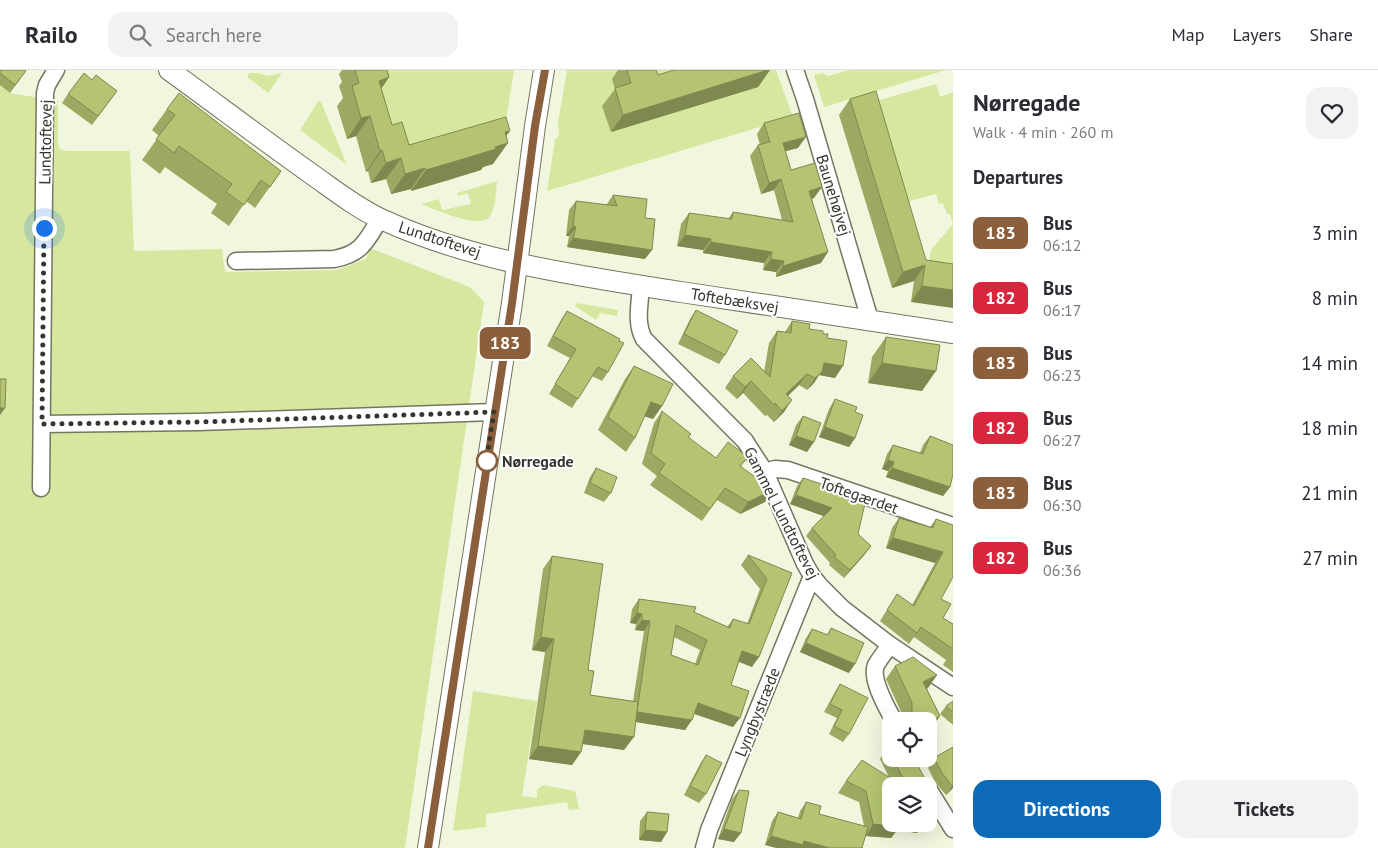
<!DOCTYPE html>
<meta charset="utf-8">
<style>
body{margin:0;font-family:"PT Sans",sans-serif;background:#f2f2f3;color:#2b2b33;height:100vh;display:flex;flex-direction:column;font-size:19px;white-space:nowrap}
*{box-sizing:border-box;margin:0}
p{font-size:16px;color:#7c7c81}
.icon{flex:none;width:28px;height:28px;fill:none;stroke:currentColor;stroke-width:2;stroke-linecap:round;stroke-linejoin:round}
.map{position:relative;flex:1;overflow:hidden}
.sheet{display:flex;flex-direction:column;background:#fff;width:425px}
.sheet>*{flex:none}
.badge{padding:0 10px;border-radius:8px;font-size:18px;line-height:32px}
.tools{position:absolute;left:882px;top:642px;display:grid;gap:10px}
.tools a{display:grid;place-items:center;width:55px;height:55px;border-radius:10px;background:#fff;box-shadow:0 5px 20px #0002;font-size:25px}
.you{position:absolute;width:25px;height:25px;margin:-12px;border:4px solid #fff;border-radius:50%;background:#1a73e8;box-shadow:0 0 0 8px #1a73e833}
.map>.badge{position:absolute;translate:-50% -50%;box-shadow:0 0 0 2px #fff}
h2{padding:0 20px;font-size:19px;line-height:45px}
.round{display:grid;place-items:center;flex:none;width:52px;height:52px;border-radius:15px;background:#f2f2f3}
.head{display:flex;align-items:center;justify-content:space-between;height:85px;padding:0 20px}
h1{font-size:24px;font-weight:600;line-height:38px}
.cta{display:flex;gap:10px;margin-top:auto;padding:10px 20px}
.cta a{flex:1;height:58px;border-radius:15px;background:#0d6ab7;color:#fff;font-size:20px;font-weight:600;line-height:58px;text-align:center}
.cta a+a{background:#f2f2f3;color:#2b2b33}
ul{padding:0;list-style:none}
li{display:flex;align-items:center;gap:15px;height:65px;padding:0 20px}
li div{flex:1}
li b{display:block;font-size:19px}
li em{font-style:normal}
li .badge{min-width:55px;font-weight:700;text-align:center}
header{display:flex;align-items:center;gap:30px;box-sizing:border-box;height:70px;padding:0 25px;background:#fff;border-bottom:1px solid #e1e1e2}
header strong{font-size:24px}
nav{display:flex;gap:28px;margin-inline-start:auto;font-size:18px}
.search{width:350px;height:45px;background:#f2f2f3;display:flex;align-items:center;gap:12px;box-sizing:border-box;padding:0 18px;border-radius:15px;color:#7c7c81;font-size:19px}
main{display:flex;flex:1;min-height:0}
.map>svg:first-child{display:block}
.green{fill:#d8e79f}
.lines{fill:none;stroke-linecap:round;stroke-linejoin:round}
.minor-casing{stroke:#727762;stroke-width:19}
.tertiary-casing{stroke:#727762;stroke-width:22}
.minor{stroke:#fff;stroke-width:16}
.tertiary{stroke:#fff;stroke-width:20}
.wall{fill:#9ba962;fill-rule:evenodd}
.shaded-wall{fill:#7e8950}
.building{fill:#b4c472;stroke:#7e8950;fill-rule:evenodd}
.line-casing{stroke:#fff;stroke-width:11}
.line{stroke:#8b5e3c;stroke-width:8}
.walk{stroke:#35372e;stroke-width:5;stroke-dasharray:0 9}
.stop-dot{fill:#fff;stroke:#8b5e3c;stroke-width:2.5}
.labels{text-anchor:middle;dominant-baseline:central;stroke-width:4;stroke-linejoin:round;paint-order:stroke}
.street-label{font-size:16px;fill:#35372e;stroke:#fff}
.stop-label{font-size:16px;font-weight:bold;fill:#35372e;stroke:#fff;text-anchor:start}
</style>
<header>
<strong>Railo</strong>
<div class="search"><svg class="icon" aria-label="search" viewBox="0 0 24 24"><circle cx="10" cy="10" r="6"/><path d="M15 15l6 6"/></svg>Search here</div>
<nav><a>Map</a><a>Layers</a><a>Share</a></nav>
</header>
<main>
<div class="map">
<svg width="953" height="778" viewBox="0 0 953 778">
<rect width="100%" height="100%" fill="#f1f7df"/>
<g class="green">
<polygon points="385,0 514,0 501,82 394,95 364,32"/>
<polygon points="567,0 776,0 793,47 547,121 555,70 559,65 558,52"/>
<polygon points="849,0 946,0 824,37 814,5 823,3 828,6"/>
<polygon points="249,3 258,3 268,6 282,3 268,23 247,7"/>
<polygon points="936,14 940,27 953,22 953,211 926,209 931,180 953,154 950,144 947,144 943,133 939,134 936,124 906,132 865,34"/>
<polygon points="0,15 10,23 58,31 58,73 60,79 67,81 130,81 134,181 222,179 225,202 337,200 366,189 370,178 470,217 484,232 405,778 0,778"/>
<polygon points="319,30 321,32 347,95 300,60"/>
<path d="M 497,111 C 496,122 496,136 490,146 C 481,161 435,139 421,134 L 439,129 L 442,140 L 471,134 L 468,123 L 458,126 L 457,123 Z"/>
<polygon points="577,233 618,240 617,246 600,243 596,250 575,236"/>
<polygon points="473,621 537,631 522,726 537,728 537,720 543,715 575,721 579,739 569,740 567,732 486,744 486,757 453,761"/>
</g>
<g class="lines">
<defs>
<g id="minor">
<polyline points="795,0 805,29 870,250"/>
<path d="M 236,191 L 334,189 C 362,184 366,171 380,149"/>
<path d="M 641,216 C 640,234 635,253 644,269 L 745,371 L 765,402 L 805,494 L 812,506 L 820,516 L 842,538 L 890,575 L 953,617"/>
<polyline points="42,354 199,352 494,342"/>
<polyline points="765,402 775,399 788,400 953,456"/>
<polyline points="41,418 45,23 47,15 56,0"/>
<path d="M 890,575 C 886,581 880,588 876,595 C 870,609 887,638 894,651"/>
<polyline points="929,720 953,759"/>
<polyline points="704,778 709,760 812,506"/>
</g>
<g id="tertiary">
<path d="M 169,0 C 216,34 262,69 310,103 C 333,119 355,137 381,149 C 474,192 580,206 681,222 C 771,235 862,249 953,263"/>
<polyline points="428,778 512,233 535,56 544,0"/>
</g>
</defs>
<use href="#minor" class="minor-casing"/>
<use href="#tertiary" class="tertiary-casing"/>
<use href="#minor" class="minor"/>
<use href="#tertiary" class="tertiary"/>
</g>
<g class="wall">
<polygon points="0,0 21,8 10,23 0,15"/>
<polygon points="342,0 387,0 389,7 381,19 392,55 409,75 506,66 493,94 483,97 481,100 446,111 411,121 411,119 391,124 386,109 371,113 368,101 366,102 356,66 347,69 337,36 343,28 339,16 342,12 339,4"/>
<polygon points="618,0 656,0 658,5 674,0 770,0 758,17 611,62 602,36 615,19 612,9"/>
<polygon points="92,10 117,21 92,55 62,33 68,24"/>
<polygon points="850,29 926,190 953,194 911,232 914,211 892,218 839,45"/>
<polygon points="167,39 281,101 255,138 246,131 229,156 211,143 217,134 165,97 160,104 142,90 159,66 152,60"/>
<polygon points="764,53 798,78 785,81 791,100 814,128 812,129 821,193 776,207 776,202 763,200 764,193 703,183 703,180 677,176 681,154 689,143 728,149 733,142 782,150 774,120 761,124 750,86 758,75 760,75 757,64"/>
<polygon points="613,125 645,148 645,189 567,177 569,166 566,166 569,140 576,131 607,135 607,134"/>
<polygon points="696,240 725,285 719,294 678,274 690,249"/>
<polygon points="567,241 608,302 602,311 592,306 572,338 549,324 570,288 547,276 561,250"/>
<polygon points="792,251 809,259 823,264 827,268 835,308 819,305 814,313 807,320 799,315 788,326 784,342 774,352 767,345 765,346 743,323 737,329 725,318 733,306 764,302 769,273 777,261 785,262"/>
<polygon points="886,267 922,321 868,313 872,287"/>
<polygon points="634,296 662,336 653,349 644,346 635,368 626,382 598,360 625,309"/>
<polygon points="835,329 855,368 849,377 819,367 829,339"/>
<polygon points="662,341 688,367 716,388 748,387 741,396 765,432 740,444 717,430 702,451 650,415 657,406 642,394 654,353"/>
<polygon points="803,346 807,382 789,375 796,355"/>
<polygon points="930,366 950,417 943,426 886,407 888,401 882,399 887,384 893,375 920,383 923,375"/>
<polygon points="596,398 611,423 604,432 584,423 590,407"/>
<polygon points="803,408 858,464 871,476 865,484 844,508 829,495 830,493 806,466 812,458 824,446 790,434 797,416"/>
<polygon points="899,448 930,457 936,449 953,455 941,529 943,548 953,554 953,602 943,595 946,590 914,567 909,574 880,551 897,524 912,535 935,493 886,478 892,458"/>
<path d="M 748,485 L 792,503 L 752,597 L 739,592 L 731,615 L 733,657 L 694,644 L 685,660 L 636,652 L 624,680 L 583,674 L 581,682 L 572,695 L 529,689 L 545,582 L 532,580 L 543,499 L 552,486 L 588,600 L 590,625 L 633,631 L 644,561 L 635,560 L 636,554 L 630,553 L 632,539 L 639,529 L 694,542 L 727,557 L 733,549 L 747,554 L 760,519 L 741,495 ZM 674,567 L 700,580 L 695,594 L 671,585 Z"/>
<polygon points="831,558 849,603 800,582 806,568 812,559 827,565"/>
<polygon points="895,596 937,605 927,619 940,646 930,660 929,661 929,651 903,651 903,646 886,609"/>
<polygon points="840,614 849,664 843,672 829,664 837,648 824,642 835,622"/>
<polygon points="953,631 953,655 940,644 946,636"/>
<polygon points="891,676 891,689 914,689 927,716 891,716 917,763 897,760 891,768 866,766 865,765 765,775 772,751 778,742 798,748 800,741 806,732 819,744 864,756 859,732 838,723 846,711 889,707 880,689 887,678"/>
<polygon points="953,677 953,718 946,725 935,712 928,698 934,688"/>
<polygon points="706,685 706,724 699,733 684,725 700,694"/>
<polygon points="739,720 734,772 718,769 732,729"/>
<polygon points="647,742 667,762 661,772 639,770 640,751"/>
</g>
<g class="shaded-wall">
<polygon points="768,0 770,0 758,17 611,62 623,45"/>
<polygon points="389,7 375,28 379,11"/>
<polygon points="370,46 356,66 347,69 361,48"/>
<polygon points="510,61 499,76 508,73 493,94 483,97 481,100 411,121 426,100 505,62"/>
<polygon points="806,67 798,78 775,84 783,73"/>
<polygon points="382,80 368,101 366,102 380,81"/>
<polygon points="401,88 386,109 371,113 386,93"/>
<polygon points="425,98 411,119 391,124 405,104"/>
<polygon points="781,109 774,120 761,124 769,113"/>
<polygon points="822,117 814,128 801,132 809,121"/>
<polygon points="573,156 576,157 569,166 566,166"/>
<polygon points="685,165 711,169 703,180 677,176"/>
<polygon points="573,168 652,180 645,189 567,177"/>
<polygon points="711,172 772,182 764,193 703,183"/>
<polygon points="828,182 821,193 776,207 783,196"/>
<polygon points="771,189 784,191 776,202 763,200"/>
<polygon points="925,195 914,211 892,218 903,202"/>
<polygon points="922,216 953,220 953,238 911,232"/>
<polygon points="824,293 843,296 835,308 819,305 814,313 807,320 815,308"/>
<polygon points="882,293 936,301 922,321 868,313"/>
<polygon points="807,304 799,315 778,335 786,324"/>
<polygon points="751,311 743,323 737,329 745,317"/>
<polygon points="792,330 784,342 774,352 782,341"/>
<polygon points="651,332 662,336 653,349 641,345"/>
<polygon points="0,338 5,338 0,345"/>
<polygon points="825,357 855,368 849,377 819,367"/>
<polygon points="796,366 814,372 807,382 789,375"/>
<polygon points="888,390 894,392 888,401 882,399"/>
<polygon points="892,398 950,417 943,426 886,407"/>
<polygon points="773,420 765,432 740,444 748,432"/>
<polygon points="796,425 832,438 826,447 790,434"/>
<polygon points="893,468 943,482 935,493 886,478"/>
<polygon points="871,476 865,484 844,508 850,500"/>
<polygon points="637,543 642,544 636,554 630,553"/>
<polygon points="642,550 650,551 644,561 635,560"/>
<polygon points="541,567 554,569 545,582 532,580"/>
<polygon points="806,573 855,594 849,603 800,582"/>
<polygon points="742,581 759,587 752,597 735,590"/>
<polygon points="937,605 928,618 914,625 923,612"/>
<polygon points="698,633 740,648 733,657 692,643"/>
<polygon points="637,642 692,650 685,660 630,651"/>
<polygon points="940,646 930,660 929,661 929,653"/>
<polygon points="585,660 634,667 624,680 576,673"/>
<polygon points="538,676 581,682 572,695 529,689"/>
<polygon points="953,715 953,718 946,725"/>
<polygon points="873,754 923,754 917,763 897,760 891,768 866,766"/>
<polygon points="724,759 741,763 734,772 718,769"/>
<polygon points="645,760 667,762 661,772 639,770"/>
<polygon points="771,766 804,771 830,778 776,778 765,775"/>
</g>
<g class="building">
<polygon points="0,0 25,0 26,1 15,15 0,3"/>
<polygon points="355,0 387,0 389,7 379,11 392,55 402,52 409,75 506,47 510,61 505,62 508,73 495,77 496,79 460,90 426,100 425,98 405,104 401,88 386,93 382,80 380,81 370,46 361,48 352,16 359,13"/>
<polygon points="627,0 656,0 658,5 674,0 768,0 623,45 615,18 631,13"/>
<polygon points="84,3 92,10 96,5 117,21 98,46 68,24"/>
<polygon points="876,21 926,190 953,194 953,220 922,216 925,195 903,202 850,29"/>
<polygon points="179,23 281,101 270,117 261,110 244,135 226,122 232,114 179,76 174,83 156,69 175,45 167,39"/>
<polygon points="799,43 806,67 783,73 791,100 815,93 822,117 809,121 828,182 783,196 784,191 771,189 772,182 711,172 711,169 685,165 689,143 732,149 733,142 793,152 781,109 769,113 758,75 770,72 764,53"/>
<polygon points="613,125 647,129 645,148 655,149 652,180 573,168 576,157 573,156 576,131 617,136"/>
<polygon points="696,240 738,261 725,285 684,264"/>
<polygon points="567,241 620,269 619,271 624,273 608,302 598,297 578,329 555,314 576,279 553,266"/>
<polygon points="792,251 810,254 809,259 823,261 823,264 828,264 827,268 847,271 843,296 824,293 822,302 815,308 807,304 786,324 792,330 782,341 775,333 774,335 751,311 745,317 733,306 751,288 770,307 777,261 791,263"/>
<polygon points="886,267 940,275 936,301 882,293"/>
<polygon points="634,296 673,314 662,336 651,332 635,368 608,347"/>
<polygon points="0,309 6,309 5,338 0,338"/>
<polygon points="835,329 857,337 855,342 863,345 855,368 825,357"/>
<polygon points="662,341 691,364 688,367 716,388 728,372 748,387 740,396 773,420 748,432 725,418 710,439 659,403 665,394 651,383"/>
<polygon points="803,346 821,353 814,372 796,366"/>
<polygon points="930,366 953,375 953,404 950,417 892,398 894,392 888,390 893,375 923,384"/>
<polygon points="596,398 617,407 611,423 590,413"/>
<polygon points="803,408 856,425 856,427 866,429 858,464 871,476 850,500 834,487 836,485 812,458 832,438 796,425"/>
<polygon points="899,448 933,458 936,449 953,455 953,507 941,529 951,534 943,548 953,554 953,579 921,557 917,563 887,540 897,524 914,536 943,482 893,468"/>
<path d="M 748,485 L 792,503 L 759,587 L 742,581 L 731,615 L 749,621 L 740,648 L 698,633 L 692,650 L 637,642 L 650,551 L 642,550 L 642,544 L 637,543 L 639,529 L 696,537 L 694,542 L 730,558 L 733,549 L 749,554 L 767,509 ZM 676,555 L 707,570 L 698,595 L 671,585 Z"/>
<polygon points="552,486 603,494 588,600 594,601 590,625 638,632 634,667 585,660 581,682 538,676 554,569 541,567"/>
<polygon points="831,558 864,573 855,594 806,573 812,559 828,565"/>
<polygon points="913,587 937,605 923,612 940,646 929,653 929,651 916,651 912,642 912,633 895,596"/>
<polygon points="840,614 868,628 849,664 834,656 842,640 830,634"/>
<polygon points="953,631 953,642 946,636"/>
<polygon points="891,676 891,685 887,678"/>
<polygon points="953,677 953,715 952,716 942,703 934,688"/>
<polygon points="706,685 722,693 706,724 690,716"/>
<polygon points="893,689 914,689 927,712 927,716 907,716"/>
<polygon points="862,690 903,716 891,716 891,754 899,754 899,757 873,754 866,721 846,711"/>
<polygon points="739,720 749,721 741,763 724,759"/>
<polygon points="806,732 821,736 819,744 868,757 862,778 830,778 804,771 803,775 771,766 778,742 801,749"/>
<polygon points="647,742 669,744 667,762 645,760"/>
</g>
<g class="lines">
<defs>
<polyline id="line" points="428,778 512,233 535,56 545,0"/>
</defs>
<use href="#line" class="line-casing"/>
<use href="#line" class="line"/>
<polyline class="walk" points="44,158 42,354 199,352 494,342 485,399 487,391"/>
</g>
<circle class="stop-dot" cx="487" cy="391" r="10"/>
<g class="labels">
<g class="street-label">
<text transform="translate(45 72) rotate(-89)">Lundtoftevej</text>
<text transform="translate(834 125) rotate(73)">Baunehøjvej</text>
<text transform="translate(440 169) rotate(18)">Lundtoftevej</text>
<text transform="translate(735 230) rotate(9)">Toftebæksvej</text>
<text transform="translate(859 425) rotate(19)">Toftegærdet</text>
<text transform="translate(782 443) rotate(63)">Gammel Lundtoftevej</text>
<text transform="translate(757 642) rotate(-68)">Lyngbystræde</text>
</g>
<g class="stop-label">
<text x="502" y="391">Nørregade</text>
</g>
</g>
</svg>
<div class="tools">
<a><svg class="icon" aria-label="locate" viewBox="0 0 24 24"><circle cx="12" cy="12" r="6"/><path d="M12 2v4M12 18v4M2 12h4M18 12h4"/></svg></a>
<a><svg class="icon" aria-label="layers" viewBox="0 0 24 24"><path d="M12 4l9 5-9 5-9-5zM3 14l9 5 9-5"/></svg></a>
</div>
<div class="you" style="left:44px;top:158px"></div>
<b class="badge" style="left:505px;top:273px;background:#8b5e3c;color:#fff">183</b>
</div>
<section class="sheet">
<div class="head"><div><h1>Nørregade</h1><p>Walk · 4 min · 260 m</p></div><a class="round"><svg class="icon" aria-label="heart" viewBox="0 0 24 24"><path d="M12 20l-8-8c-3-5 5-10 8-4 3-6 11-1 8 4z"/></svg></a></div>
<h2>Departures</h2>
<ul>
<li><span class="badge" style="background:#8b5e3c;color:#fff">183</span><div><b>Bus</b><p>06:12</p></div><em>3 min</em></li>
<li><span class="badge" style="background:#d7263d;color:#fff">182</span><div><b>Bus</b><p>06:17</p></div><em>8 min</em></li>
<li><span class="badge" style="background:#8b5e3c;color:#fff">183</span><div><b>Bus</b><p>06:23</p></div><em>14 min</em></li>
<li><span class="badge" style="background:#d7263d;color:#fff">182</span><div><b>Bus</b><p>06:27</p></div><em>18 min</em></li>
<li><span class="badge" style="background:#8b5e3c;color:#fff">183</span><div><b>Bus</b><p>06:30</p></div><em>21 min</em></li>
<li><span class="badge" style="background:#d7263d;color:#fff">182</span><div><b>Bus</b><p>06:36</p></div><em>27 min</em></li>
</ul>
<div class="cta"><a>Directions</a><a>Tickets</a></div>
</section>
</main>
